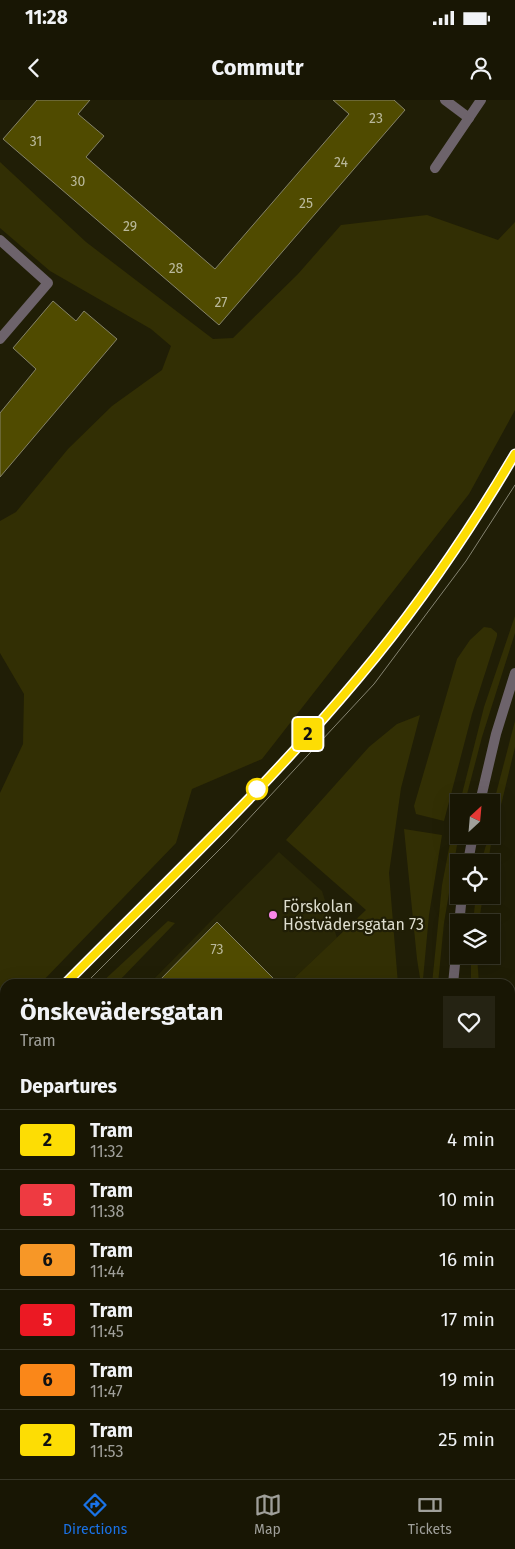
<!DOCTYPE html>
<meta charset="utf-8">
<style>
body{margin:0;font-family:"Fira Sans",sans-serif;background:#252313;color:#f1f3f6;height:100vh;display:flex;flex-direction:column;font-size:19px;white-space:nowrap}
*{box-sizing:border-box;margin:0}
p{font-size:16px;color:#9f9f9a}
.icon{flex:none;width:28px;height:28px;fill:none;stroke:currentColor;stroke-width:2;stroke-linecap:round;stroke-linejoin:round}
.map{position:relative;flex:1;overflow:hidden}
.drawer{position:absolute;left:0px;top:879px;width:515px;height:501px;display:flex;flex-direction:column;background:#181604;border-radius:15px 15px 0 0;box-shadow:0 5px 20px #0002,0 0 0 1px #363526}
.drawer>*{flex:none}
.badge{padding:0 10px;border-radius:4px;font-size:18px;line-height:32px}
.needle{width:32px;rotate:26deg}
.tools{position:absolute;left:450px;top:694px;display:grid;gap:10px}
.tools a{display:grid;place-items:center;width:50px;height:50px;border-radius:0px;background:#181604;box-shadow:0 5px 20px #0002,0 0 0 1px #363526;font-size:25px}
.map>.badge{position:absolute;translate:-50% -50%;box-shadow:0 0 0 2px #fff}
h2{padding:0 20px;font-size:19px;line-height:45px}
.round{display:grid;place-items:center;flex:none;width:52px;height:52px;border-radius:0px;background:#252313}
.summary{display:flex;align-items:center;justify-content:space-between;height:85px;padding:0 20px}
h1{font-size:24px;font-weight:700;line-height:38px}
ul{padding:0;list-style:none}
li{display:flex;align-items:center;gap:15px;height:60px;padding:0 20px;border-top:1px solid #363526}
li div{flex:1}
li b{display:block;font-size:19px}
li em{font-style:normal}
li .badge{min-width:55px;font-weight:700;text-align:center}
.status{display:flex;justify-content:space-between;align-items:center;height:35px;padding:0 25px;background:#181604;direction:ltr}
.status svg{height:14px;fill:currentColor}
header{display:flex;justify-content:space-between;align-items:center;height:65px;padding:0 20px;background:#181604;font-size:22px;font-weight:700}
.dock{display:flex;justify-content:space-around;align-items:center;height:70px;border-top:1px solid #363526;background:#181604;font-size:14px;color:#9f9f9a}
.dock a{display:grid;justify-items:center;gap:2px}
.dock .on{color:#1a73e8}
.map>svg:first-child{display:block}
.built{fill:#292706}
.green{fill:#322f04}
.building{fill:#504b00;stroke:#858368}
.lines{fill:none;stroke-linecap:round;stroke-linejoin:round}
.service{stroke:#6d636b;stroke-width:10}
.minor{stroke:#6d636b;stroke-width:10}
.tertiary{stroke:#6d636b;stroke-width:10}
.tram{stroke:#858471;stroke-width:1}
.line-casing{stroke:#fff;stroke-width:11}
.line{stroke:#fddd04;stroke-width:8}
.stop-dot{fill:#fff;stroke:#fddd04;stroke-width:2.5}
.poi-dot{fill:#fa87e8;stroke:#201e06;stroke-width:2}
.labels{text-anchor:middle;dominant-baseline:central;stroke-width:4.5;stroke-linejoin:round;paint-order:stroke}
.number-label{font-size:14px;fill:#bab99b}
.poi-label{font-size:16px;fill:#dedecf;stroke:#201e06;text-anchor:start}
</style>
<div class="status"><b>11:28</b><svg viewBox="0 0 49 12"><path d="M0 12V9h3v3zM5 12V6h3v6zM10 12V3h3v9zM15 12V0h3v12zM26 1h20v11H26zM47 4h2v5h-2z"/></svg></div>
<header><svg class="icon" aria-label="back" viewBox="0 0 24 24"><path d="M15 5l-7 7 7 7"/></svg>Commutr<svg class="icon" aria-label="person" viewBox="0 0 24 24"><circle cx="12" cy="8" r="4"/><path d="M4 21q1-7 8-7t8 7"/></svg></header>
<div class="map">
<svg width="515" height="1379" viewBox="0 0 515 1379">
<rect width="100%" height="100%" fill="#201e06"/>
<polygon class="built" points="279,752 322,791 337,838 288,884 149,884"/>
<g class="green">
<polygon points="0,62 86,142 213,239 233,238 298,174 341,125 427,115 498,140 515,122 515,310 469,394 262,659 192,689 176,743 40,884 5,884 5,920 0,925 0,693 23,644 24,594 0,553 0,421 16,412 68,349 112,306 162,270 171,246 151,229 50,171 0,128"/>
<polygon points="515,516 515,533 482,637 465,702 460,702 484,607"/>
<polygon points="484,527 491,528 497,533 497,536 472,614 444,721 416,714 414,706 457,559 470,540"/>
<polygon points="420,615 401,688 389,773 398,884 288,884 366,810 286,740 369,647 397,624"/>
<polygon points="515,621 515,647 495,730 491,729 491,713"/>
<polygon points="404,729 442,735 429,815 423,879 420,878 417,859"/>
<polygon points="451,738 458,739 444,823 438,884 432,884 442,785"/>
<polygon points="487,742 491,744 488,762 481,762"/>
<polygon points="476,795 483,795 479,822 473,822"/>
<polygon points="168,821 175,823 116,884 100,884"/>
<polygon points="471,855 477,855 479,884 471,884"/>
<polygon points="5,1294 5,1375 200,1375 196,1379 0,1379 0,1305"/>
</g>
<g class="building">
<polygon points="37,0 90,0 78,14 104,36 86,57 215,169 349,14 333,0 394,0 405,10 219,225 3,39"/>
<polygon points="53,201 76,221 84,211 117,239 0,377 0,313 36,269 13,248"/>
<polygon points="217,822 279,884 156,884"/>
</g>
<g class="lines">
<g class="service">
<polyline points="445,0 469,18"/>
<polyline points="389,1379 389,1375"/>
</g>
<g class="minor">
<polyline points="435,68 481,0"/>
<polyline points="0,140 48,183 0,239"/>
<polyline points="510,1116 515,1115"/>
</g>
<g class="tertiary">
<polyline points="480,702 496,634 515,573"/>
<polyline points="468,762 473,735"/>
<polyline points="453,884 462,795"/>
<polyline points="451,1379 451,1375"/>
</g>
<g class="tram">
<path d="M 65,884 C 164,783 268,686 359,577 C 416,508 470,432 515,354"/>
<polyline points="85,884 229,740 374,584 466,461 515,385"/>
<polyline points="0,951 5,946"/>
<polyline points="0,972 5,967"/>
</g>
</g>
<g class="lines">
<defs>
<path id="line" d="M 65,884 C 164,784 268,686 359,577 C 417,508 469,432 515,354"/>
</defs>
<use href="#line" class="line-casing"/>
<use href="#line" class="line"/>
</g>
<circle class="stop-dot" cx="257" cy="689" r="10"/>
<circle class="poi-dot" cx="273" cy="815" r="5"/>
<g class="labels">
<g class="number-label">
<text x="376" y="18">23</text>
<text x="36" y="41">31</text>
<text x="341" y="62">24</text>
<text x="78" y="81">30</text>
<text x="306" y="103">25</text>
<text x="130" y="126">29</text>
<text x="176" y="168">28</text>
<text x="221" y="202">27</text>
<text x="217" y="849">73</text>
</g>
<g class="poi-label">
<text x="283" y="806">Förskolan<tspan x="283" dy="18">Höstvädersgatan 73</tspan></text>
</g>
</g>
</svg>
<div class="tools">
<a><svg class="needle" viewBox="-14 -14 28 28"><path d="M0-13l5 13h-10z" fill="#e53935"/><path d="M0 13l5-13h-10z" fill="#9f9f9a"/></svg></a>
<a><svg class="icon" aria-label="locate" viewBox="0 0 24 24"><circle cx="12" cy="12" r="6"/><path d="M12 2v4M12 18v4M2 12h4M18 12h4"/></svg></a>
<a><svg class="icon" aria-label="layers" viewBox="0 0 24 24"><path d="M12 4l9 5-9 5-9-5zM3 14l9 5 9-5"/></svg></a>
</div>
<b class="badge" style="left:308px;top:634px;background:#fddd04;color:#111">2</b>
<section class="drawer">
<div class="summary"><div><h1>Önskevädersgatan</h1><p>Tram</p></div><a class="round"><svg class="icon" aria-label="heart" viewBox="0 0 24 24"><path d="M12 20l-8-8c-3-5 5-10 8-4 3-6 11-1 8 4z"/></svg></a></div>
<h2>Departures</h2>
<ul>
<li><span class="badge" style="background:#fddd04;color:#111">2</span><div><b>Tram</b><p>11:32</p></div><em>4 min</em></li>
<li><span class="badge" style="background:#ee3a41;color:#fff">5</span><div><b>Tram</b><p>11:38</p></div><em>10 min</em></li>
<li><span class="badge" style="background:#f79727;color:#111">6</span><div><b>Tram</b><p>11:44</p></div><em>16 min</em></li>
<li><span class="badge" style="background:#eb1923;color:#fff">5</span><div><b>Tram</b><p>11:45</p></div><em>17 min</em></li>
<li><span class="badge" style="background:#fa8719;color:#111">6</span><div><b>Tram</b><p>11:47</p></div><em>19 min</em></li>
<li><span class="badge" style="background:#fddd04;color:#111">2</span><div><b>Tram</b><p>11:53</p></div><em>25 min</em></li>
</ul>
</section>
</div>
<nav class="dock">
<a class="on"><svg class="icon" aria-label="directions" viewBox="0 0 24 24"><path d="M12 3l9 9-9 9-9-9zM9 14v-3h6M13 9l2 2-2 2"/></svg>Directions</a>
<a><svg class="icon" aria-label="map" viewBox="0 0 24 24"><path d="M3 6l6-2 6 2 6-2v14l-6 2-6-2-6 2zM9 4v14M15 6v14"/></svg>Map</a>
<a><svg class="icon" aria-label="tickets" viewBox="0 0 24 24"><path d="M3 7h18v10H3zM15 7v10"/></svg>Tickets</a>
</nav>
